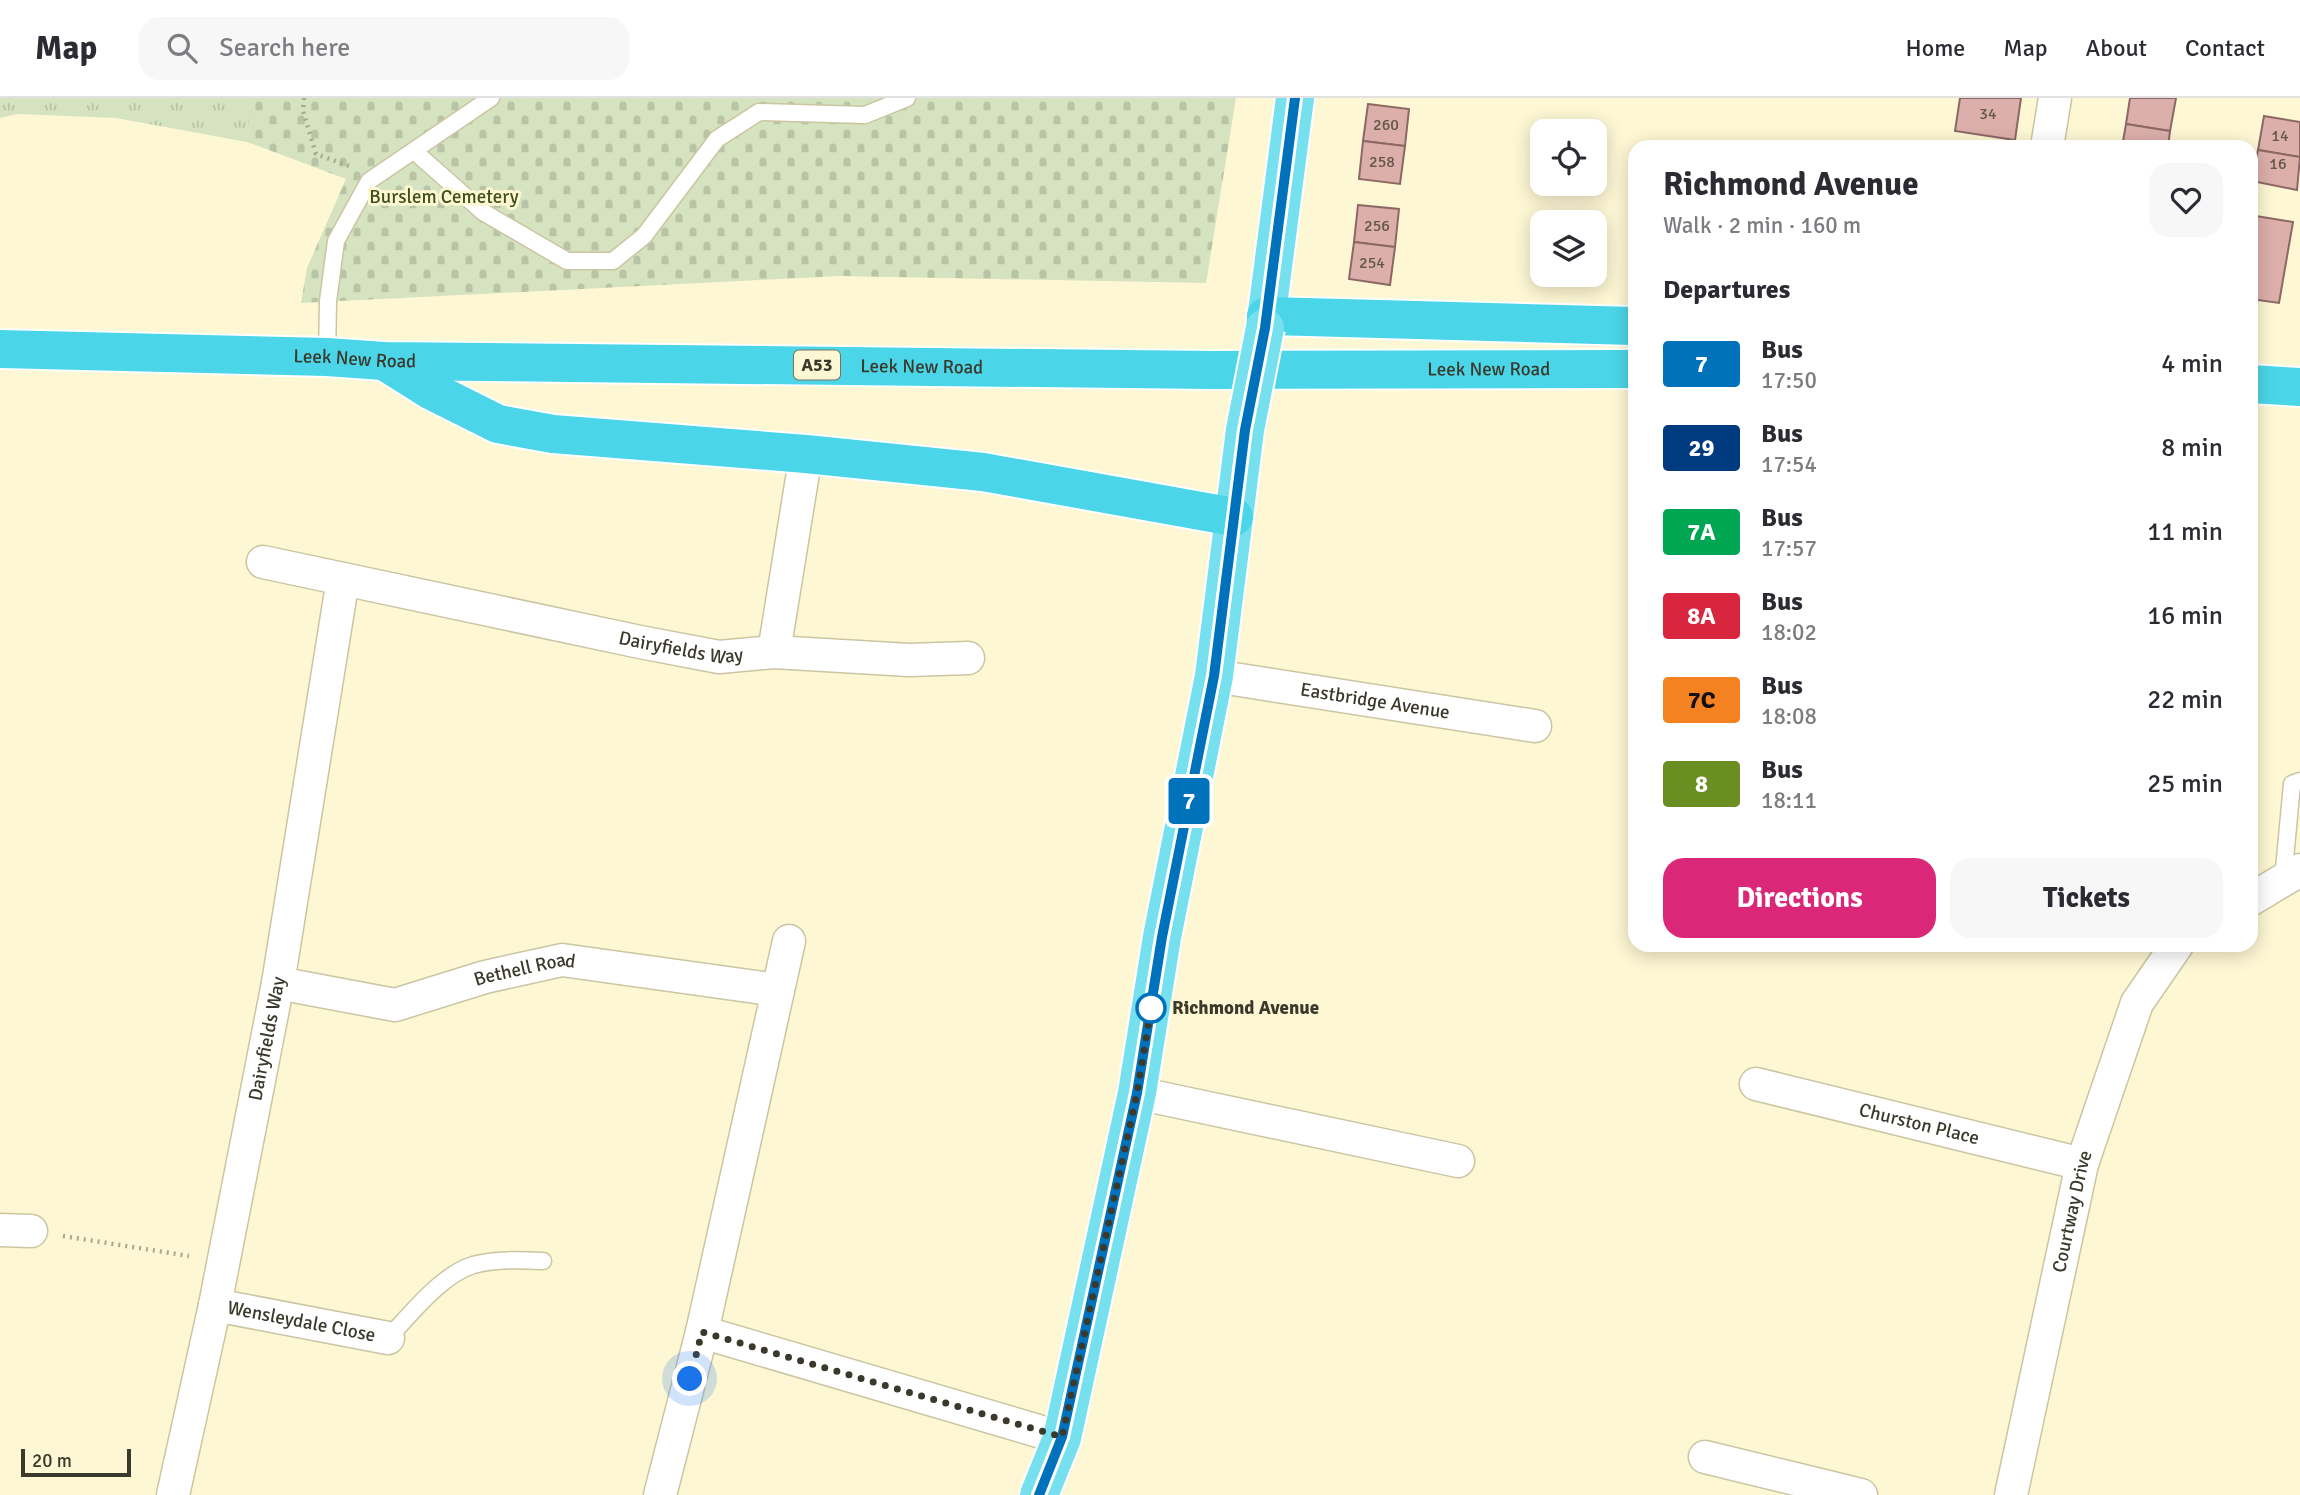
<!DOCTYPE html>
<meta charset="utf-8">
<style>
body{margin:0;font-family:Signika,sans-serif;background:#f7f7f7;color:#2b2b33;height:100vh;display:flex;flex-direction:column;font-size:26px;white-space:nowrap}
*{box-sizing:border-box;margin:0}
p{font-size:23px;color:#7c7c81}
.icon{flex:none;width:38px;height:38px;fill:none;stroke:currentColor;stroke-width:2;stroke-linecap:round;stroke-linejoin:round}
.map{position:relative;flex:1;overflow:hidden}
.side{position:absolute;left:1628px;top:42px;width:630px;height:812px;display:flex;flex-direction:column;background:#fff;border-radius:21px;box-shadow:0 4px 18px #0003}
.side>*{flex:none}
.badge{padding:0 14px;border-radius:5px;font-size:24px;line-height:46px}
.fabs{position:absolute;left:1530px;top:21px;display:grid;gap:14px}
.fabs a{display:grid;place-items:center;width:77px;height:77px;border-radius:14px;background:#fff;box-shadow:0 4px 18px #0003;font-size:35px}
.scale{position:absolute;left:21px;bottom:18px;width:110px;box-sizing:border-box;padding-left:7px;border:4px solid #3b392b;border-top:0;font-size:19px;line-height:24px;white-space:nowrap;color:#3b392b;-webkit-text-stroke:5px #fef7d4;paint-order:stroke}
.you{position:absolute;width:35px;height:35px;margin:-18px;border:5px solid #fff;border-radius:50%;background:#1a73e8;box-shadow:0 0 0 10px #1a73e833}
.map>.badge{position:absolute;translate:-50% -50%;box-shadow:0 0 0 4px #fff}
h2{padding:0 35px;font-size:26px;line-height:63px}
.round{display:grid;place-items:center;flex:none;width:74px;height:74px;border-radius:21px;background:#f7f7f7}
.head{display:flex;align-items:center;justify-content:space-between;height:119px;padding:0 35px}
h1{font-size:33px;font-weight:800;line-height:52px}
.action{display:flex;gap:14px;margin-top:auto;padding:14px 35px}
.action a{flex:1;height:80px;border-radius:21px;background:#db2777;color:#fff;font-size:28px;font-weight:800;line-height:80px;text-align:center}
.action a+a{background:#f7f7f7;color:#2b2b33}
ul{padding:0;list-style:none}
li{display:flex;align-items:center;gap:21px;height:84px;padding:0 35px}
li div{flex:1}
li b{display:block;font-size:26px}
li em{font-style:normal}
li .badge{min-width:77px;font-weight:700;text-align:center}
header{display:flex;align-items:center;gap:42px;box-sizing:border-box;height:98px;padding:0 35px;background:#fff;border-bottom:2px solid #e1e1e2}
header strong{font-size:33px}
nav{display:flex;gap:38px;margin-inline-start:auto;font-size:24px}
.search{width:490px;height:63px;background:#f7f7f7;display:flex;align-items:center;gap:18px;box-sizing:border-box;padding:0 24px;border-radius:21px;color:#7c7c81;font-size:26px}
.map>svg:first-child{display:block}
.grass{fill:url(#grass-tufts)}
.cemetery{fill:url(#cemetery-stones)}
.building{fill:#dcafab;stroke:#8c6865;stroke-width:2}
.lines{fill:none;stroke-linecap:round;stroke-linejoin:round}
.service-casing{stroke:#cbc5a2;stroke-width:19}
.minor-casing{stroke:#cbc5a2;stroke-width:35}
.primary-casing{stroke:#fff;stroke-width:42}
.trunk-casing{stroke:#fff;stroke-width:42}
.path{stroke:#aca78d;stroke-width:4.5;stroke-dasharray:2 5;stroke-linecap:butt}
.service{stroke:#fff;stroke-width:16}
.minor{stroke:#fff;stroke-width:32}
.primary{stroke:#77e0ee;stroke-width:38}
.trunk{stroke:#4ad6e8;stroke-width:38}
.primary-bridge-casing{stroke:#fff;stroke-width:42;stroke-linecap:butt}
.primary-bridge{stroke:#77e0ee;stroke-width:38}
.line-casing{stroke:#fff;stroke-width:16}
.line{stroke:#0072bc;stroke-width:10}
.walk{stroke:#3b392b;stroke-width:7;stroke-dasharray:0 12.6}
.stop-dot{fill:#fff;stroke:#0072bc;stroke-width:3.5}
.labels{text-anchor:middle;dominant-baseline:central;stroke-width:6;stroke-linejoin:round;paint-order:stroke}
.number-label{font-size:16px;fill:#63564b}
.shield{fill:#fef7d4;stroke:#76725e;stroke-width:2}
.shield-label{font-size:18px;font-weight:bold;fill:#3b392b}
.park-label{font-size:19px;fill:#3f5119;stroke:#fef7d4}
.street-label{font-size:19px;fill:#3b392b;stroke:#fef7d4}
.stop-label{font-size:19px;font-weight:bold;fill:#3b392b;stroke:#fef7d4;text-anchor:start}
</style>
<header>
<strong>Map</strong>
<div class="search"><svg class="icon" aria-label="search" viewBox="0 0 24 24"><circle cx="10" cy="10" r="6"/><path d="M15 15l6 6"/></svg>Search here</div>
<nav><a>Home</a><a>Map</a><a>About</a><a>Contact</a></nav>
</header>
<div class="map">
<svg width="2300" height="1397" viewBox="0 0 2300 1397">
<defs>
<pattern id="grass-tufts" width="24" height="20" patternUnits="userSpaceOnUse" patternTransform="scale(1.75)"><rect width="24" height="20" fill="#d5e3c0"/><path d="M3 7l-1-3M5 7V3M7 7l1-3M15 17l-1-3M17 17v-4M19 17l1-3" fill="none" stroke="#b8c4a5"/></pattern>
<pattern id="cemetery-stones" width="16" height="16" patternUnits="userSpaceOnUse" patternTransform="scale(1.75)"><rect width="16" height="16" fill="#d5e3c0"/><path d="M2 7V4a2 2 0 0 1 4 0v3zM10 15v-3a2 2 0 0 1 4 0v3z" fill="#b8c4a5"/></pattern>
</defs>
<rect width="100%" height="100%" fill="#fef7d4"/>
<polygon class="grass" points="0,0 252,0 247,44 116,20 17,16 0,20"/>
<polygon class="cemetery" points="250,0 1236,0 1206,185 841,178 301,205 307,170 346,81 247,44"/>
<g class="building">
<polygon points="1960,0 2021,0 2015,42 1955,33"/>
<polygon points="2130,0 2176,0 2170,33 2126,26"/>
<polygon points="1368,6 1409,11 1405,48 1363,43"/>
<polygon points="2264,18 2300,24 2300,59 2258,52"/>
<polygon points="2126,26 2170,33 2168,49 2122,49"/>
<polygon points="1363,43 1405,48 1400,86 1359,81"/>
<polygon points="2258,52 2300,59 2297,92 2252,83"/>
<polygon points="1358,107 1399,111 1395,149 1354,144"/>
<polygon points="2250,117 2293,124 2279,205 2250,201"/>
<polygon points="1354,144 1395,149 1390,187 1349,181"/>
</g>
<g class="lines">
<defs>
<g id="service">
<polyline points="414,53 483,114 567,163 613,163 644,138 717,41 759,14 865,17 907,0"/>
<polyline points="327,259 328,203 336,143 369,83 491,0"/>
<polyline points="2283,782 2292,686 2300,683"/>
<path d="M 388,1240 C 411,1216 441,1177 473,1167 C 495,1161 521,1162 543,1163"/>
</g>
<g id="minor">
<polyline points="2047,49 2055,0"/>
<path id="s1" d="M 263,464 L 640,544 L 719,559 L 774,554 L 909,562 L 968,560"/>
<polyline points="774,554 806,356"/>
<path id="s2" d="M 1214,578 L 1535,628"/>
<polyline points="2250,802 2300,772"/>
<path id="s3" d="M 278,885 L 395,907 L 485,879 L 562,862 L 777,892"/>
<path id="s4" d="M 1756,986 L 2082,1066"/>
<polyline points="1137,995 1458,1063"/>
<polyline points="0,1132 31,1133"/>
<path id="s5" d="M 215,1207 L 388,1240"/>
<polyline points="702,1234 1062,1340"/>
<polyline points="1705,1359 1861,1397"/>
<path id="s6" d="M 173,1397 L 215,1207 L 278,885 L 343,481"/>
<polyline points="660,1397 702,1234 789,843"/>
<path id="s7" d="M 2011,1397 L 2082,1066 L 2137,905 L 2177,847"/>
</g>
<g id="primary">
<polyline points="1265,230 1295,0"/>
<polyline points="1039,1397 1062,1340 1137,995 1162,839 1214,578 1245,332"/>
</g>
<g id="trunk">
<polyline points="1266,218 1634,228"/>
<path id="s8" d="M 0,251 L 327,259 L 384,263 L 1213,272 L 1634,271"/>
<polyline points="384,263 430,292 498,326 553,336 806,356 983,374 1234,419"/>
<polyline points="2250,286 2300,289"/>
</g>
</defs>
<use href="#service" class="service-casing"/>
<use href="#minor" class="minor-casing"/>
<use href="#primary" class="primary-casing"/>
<use href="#trunk" class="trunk-casing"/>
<g class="path">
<polyline points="304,0 303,13 316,56 349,68"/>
<polyline points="63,1138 189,1158"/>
</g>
<use href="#service" class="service"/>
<use href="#minor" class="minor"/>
<use href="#primary" class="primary"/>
<use href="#trunk" class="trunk"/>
<defs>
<polyline id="primary-bridge" points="1245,332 1265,230"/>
</defs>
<use href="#primary-bridge" class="primary-bridge-casing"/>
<use href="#primary-bridge" class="primary-bridge"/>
</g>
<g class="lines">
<defs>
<polyline id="line" points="1039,1397 1062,1339 1137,995 1162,839 1214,578 1245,332 1265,230 1295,0"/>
</defs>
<use href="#line" class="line-casing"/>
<use href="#line" class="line"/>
<polyline class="walk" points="690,1281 702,1234 1062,1339 1137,995 1151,910"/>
</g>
<circle class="stop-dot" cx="1151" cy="910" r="14"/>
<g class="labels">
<g class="number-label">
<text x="1988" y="16">34</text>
<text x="1386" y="27">260</text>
<text x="2280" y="38">14</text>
<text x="1382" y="64">258</text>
<text x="2278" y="66">16</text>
<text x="1377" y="128">256</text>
<text x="1372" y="165">254</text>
</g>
<rect class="shield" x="794" y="252.5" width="46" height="29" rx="5"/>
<g class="shield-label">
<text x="817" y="267">A53</text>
</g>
<g class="park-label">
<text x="444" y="99">Burslem Cemetery</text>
</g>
<g class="street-label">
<text stroke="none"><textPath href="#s8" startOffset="355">Leek New Road</textPath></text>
<text stroke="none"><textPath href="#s8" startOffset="922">Leek New Road</textPath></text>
<text stroke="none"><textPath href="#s8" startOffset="1489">Leek New Road</textPath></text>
<text stroke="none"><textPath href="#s1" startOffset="427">Dairyfields Way</textPath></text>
<text stroke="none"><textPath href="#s2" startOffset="163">Eastbridge Avenue</textPath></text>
<text stroke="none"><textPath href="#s3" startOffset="254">Bethell Road</textPath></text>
<text stroke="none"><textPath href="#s6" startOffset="466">Dairyfields Way</textPath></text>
<text stroke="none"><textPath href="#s4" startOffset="168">Churston Place</textPath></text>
<text stroke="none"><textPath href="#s7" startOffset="290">Courtway Drive</textPath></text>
<text stroke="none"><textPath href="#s5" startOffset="88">Wensleydale Close</textPath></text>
</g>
<g class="stop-label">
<text x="1172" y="910">Richmond Avenue</text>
</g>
</g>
</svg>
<div class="fabs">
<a><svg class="icon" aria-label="locate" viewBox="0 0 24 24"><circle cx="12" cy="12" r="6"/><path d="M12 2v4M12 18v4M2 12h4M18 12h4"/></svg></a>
<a><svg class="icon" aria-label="layers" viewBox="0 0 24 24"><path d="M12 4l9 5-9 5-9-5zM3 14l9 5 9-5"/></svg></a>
</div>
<div class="scale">20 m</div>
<div class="you" style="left:690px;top:1281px"></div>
<b class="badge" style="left:1189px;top:703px;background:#0072bc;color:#fff">7</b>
<section class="side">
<div class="head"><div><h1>Richmond Avenue</h1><p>Walk · 2 min · 160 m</p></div><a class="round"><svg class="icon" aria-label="heart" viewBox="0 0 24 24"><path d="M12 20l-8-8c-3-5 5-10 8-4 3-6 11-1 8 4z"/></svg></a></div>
<h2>Departures</h2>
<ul>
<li><span class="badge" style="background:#0072bc;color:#fff">7</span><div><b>Bus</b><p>17:50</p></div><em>4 min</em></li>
<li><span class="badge" style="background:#003b80;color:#fff">29</span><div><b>Bus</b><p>17:54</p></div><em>8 min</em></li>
<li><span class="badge" style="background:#00a651;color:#fff">7A</span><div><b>Bus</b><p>17:57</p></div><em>11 min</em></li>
<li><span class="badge" style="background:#d7263d;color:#fff">8A</span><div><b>Bus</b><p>18:02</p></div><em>16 min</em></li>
<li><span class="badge" style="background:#f58220;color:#111">7C</span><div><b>Bus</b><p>18:08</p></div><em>22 min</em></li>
<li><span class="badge" style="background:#6b8e23;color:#fff">8</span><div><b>Bus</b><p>18:11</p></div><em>25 min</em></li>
</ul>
<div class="action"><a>Directions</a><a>Tickets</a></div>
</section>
</div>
